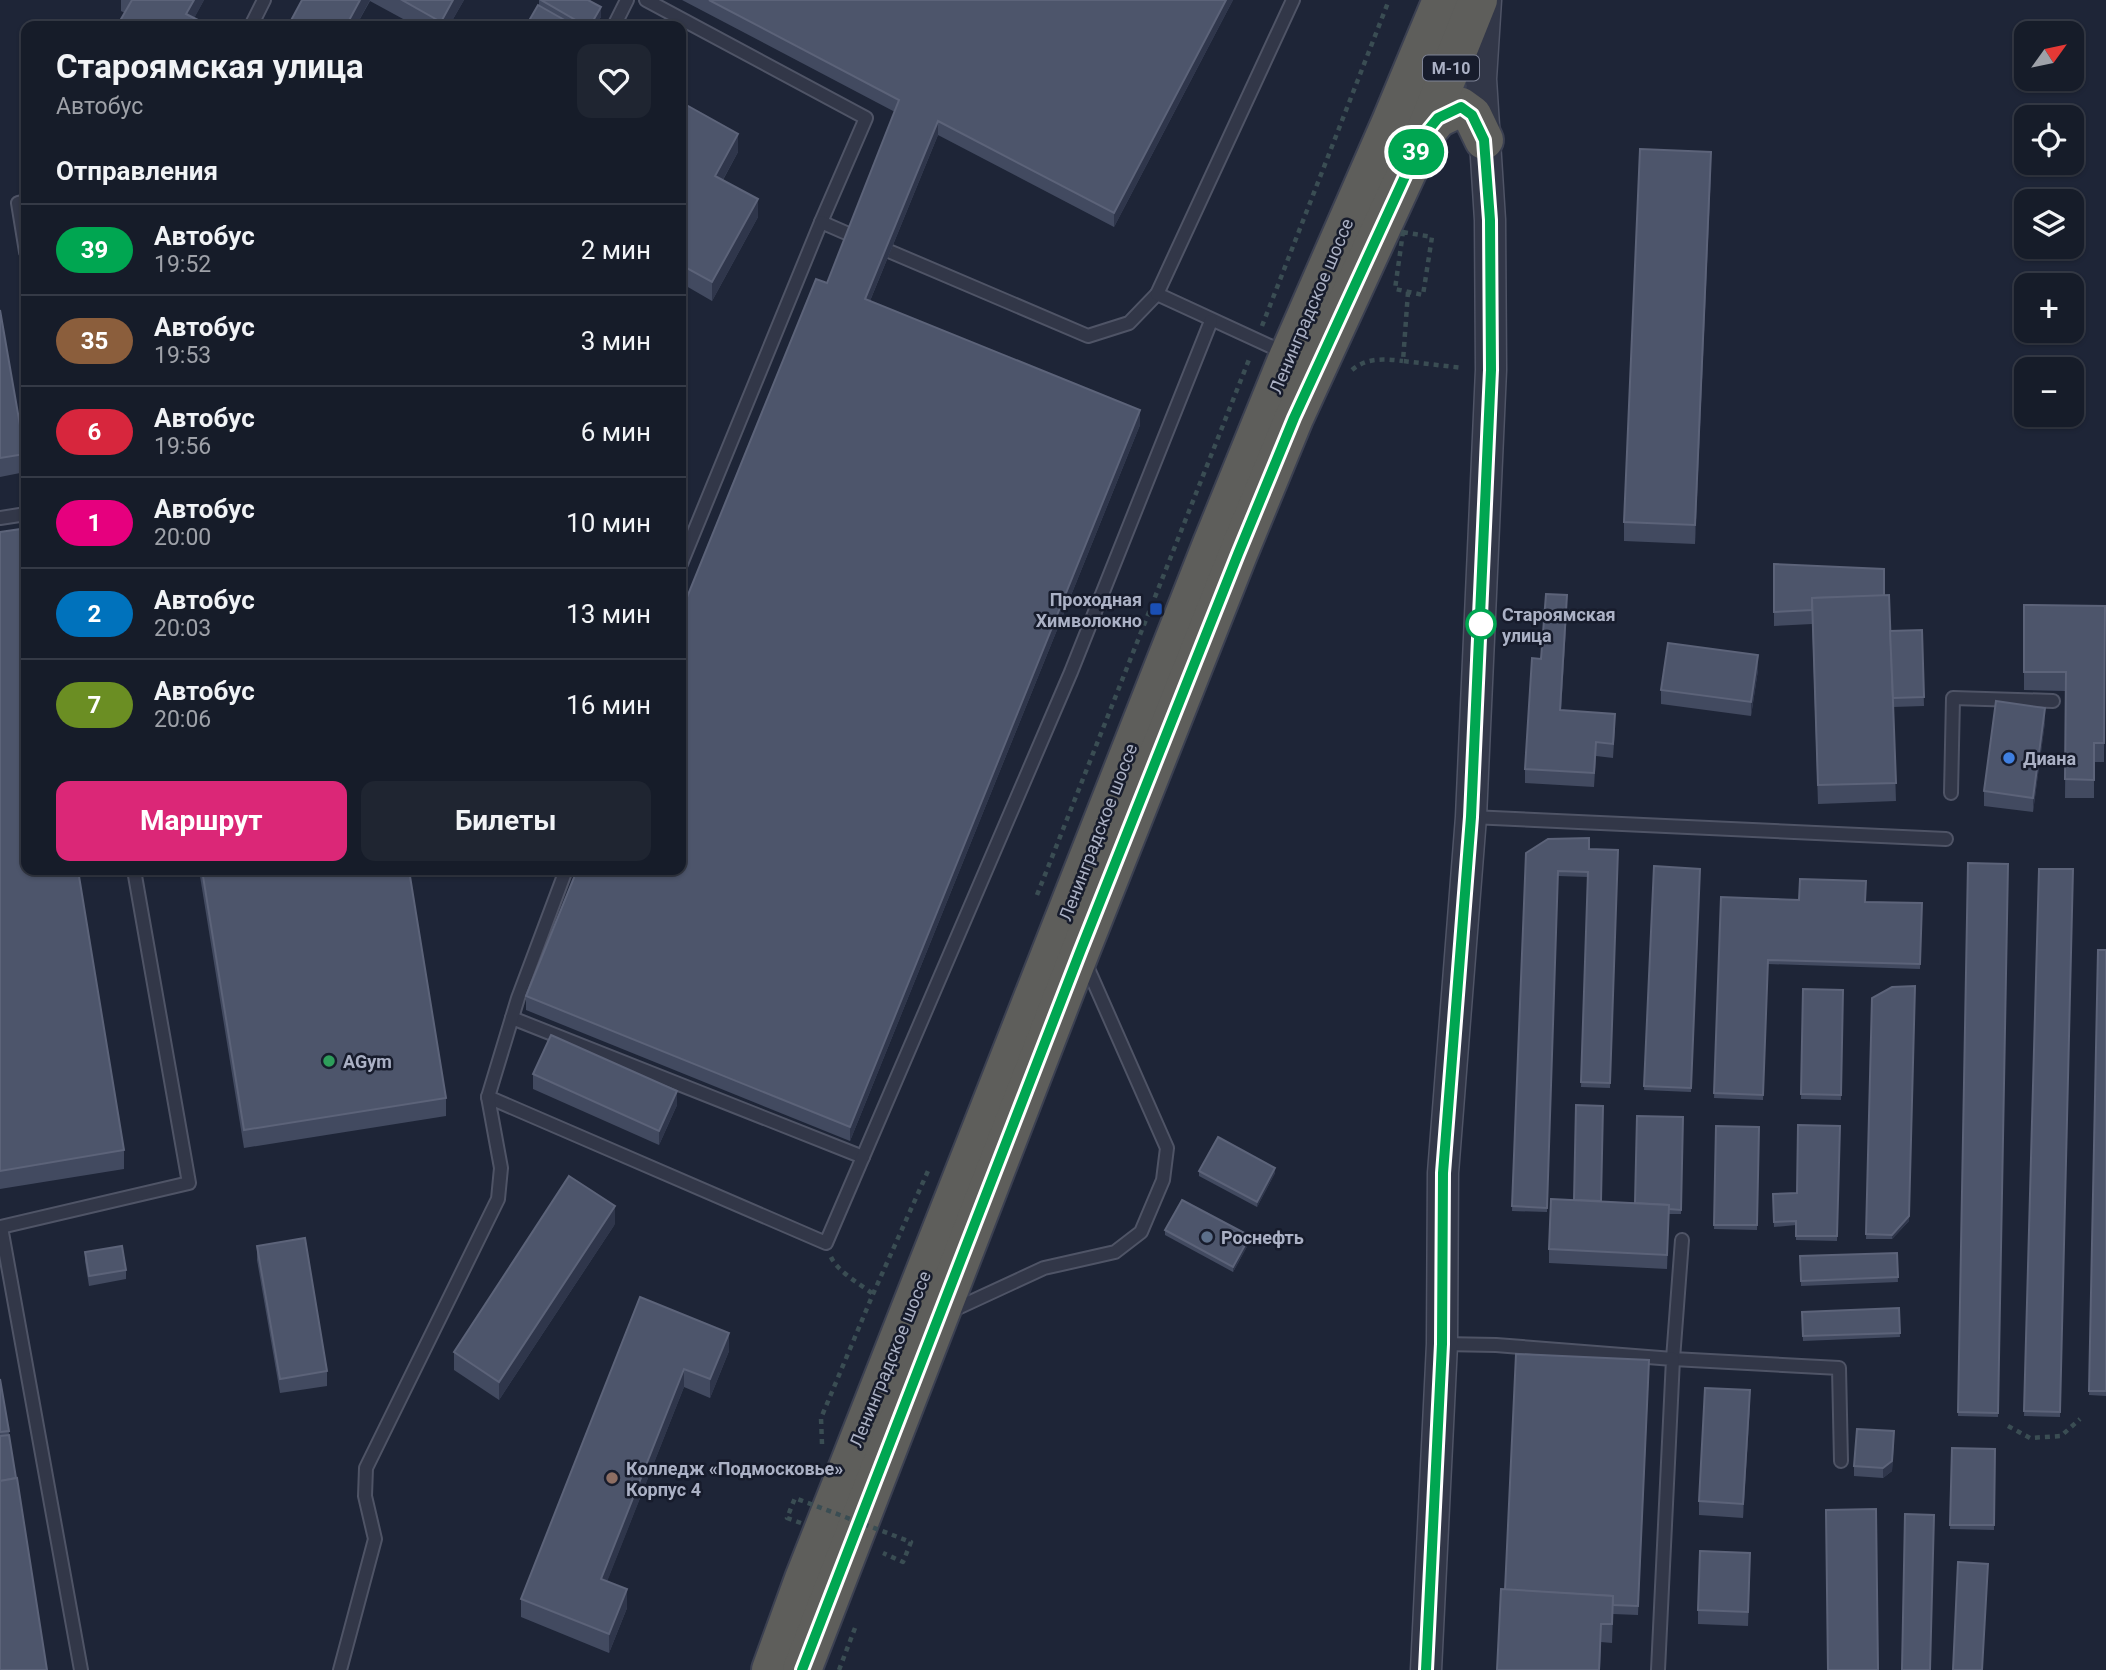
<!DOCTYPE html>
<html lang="ru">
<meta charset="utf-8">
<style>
body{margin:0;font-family:Roboto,sans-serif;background:#1f2531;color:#f1f3f6;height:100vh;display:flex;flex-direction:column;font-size:26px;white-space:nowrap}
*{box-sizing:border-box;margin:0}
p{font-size:23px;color:#9ea1a8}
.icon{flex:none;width:38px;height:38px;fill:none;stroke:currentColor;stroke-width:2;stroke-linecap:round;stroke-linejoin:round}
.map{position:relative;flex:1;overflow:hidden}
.details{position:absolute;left:21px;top:21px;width:665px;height:854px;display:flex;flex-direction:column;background:#161c29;border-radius:14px;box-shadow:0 2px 5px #0004,0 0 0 2px #353a46}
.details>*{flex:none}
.badge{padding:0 14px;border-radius:23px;font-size:24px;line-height:46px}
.needle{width:46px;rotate:57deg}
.tools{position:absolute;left:2014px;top:21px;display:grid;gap:14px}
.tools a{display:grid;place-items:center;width:70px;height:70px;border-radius:14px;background:#161c29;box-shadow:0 2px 5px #0004,0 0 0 2px #353a46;font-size:35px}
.map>.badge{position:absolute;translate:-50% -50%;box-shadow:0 0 0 4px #fff}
h2{padding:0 35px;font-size:26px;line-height:63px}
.round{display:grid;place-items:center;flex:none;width:74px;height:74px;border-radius:14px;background:#1f2531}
.overview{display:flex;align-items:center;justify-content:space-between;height:119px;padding:0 35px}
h1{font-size:33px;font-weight:700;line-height:52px}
.button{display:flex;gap:14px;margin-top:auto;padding:14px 35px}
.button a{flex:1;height:80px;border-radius:14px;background:#db2777;color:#fff;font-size:28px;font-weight:700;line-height:80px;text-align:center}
.button a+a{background:#1f2531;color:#f1f3f6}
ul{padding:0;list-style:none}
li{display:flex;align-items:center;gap:21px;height:91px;padding:0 35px;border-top:2px solid #353a46}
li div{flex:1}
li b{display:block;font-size:26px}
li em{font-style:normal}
li .badge{min-width:77px;font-weight:700;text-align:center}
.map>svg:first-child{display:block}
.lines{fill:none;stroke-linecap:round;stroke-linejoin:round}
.service-casing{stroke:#4f5466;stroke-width:16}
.tertiary-casing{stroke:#4f5466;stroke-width:33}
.trunk-casing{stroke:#3c4152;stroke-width:42}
.path{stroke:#3a4d53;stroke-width:4.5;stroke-dasharray:5 5;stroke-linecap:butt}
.service{stroke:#323748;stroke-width:12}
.tertiary{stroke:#323748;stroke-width:30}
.trunk{stroke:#5e5e5b;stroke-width:38}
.path-bridge{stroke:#3a4d53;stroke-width:4.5;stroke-dasharray:5 5;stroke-linecap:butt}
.wall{fill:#424a60}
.shaded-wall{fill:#2f364b}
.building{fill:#4d556b;stroke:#5c6379;stroke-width:2}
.line-casing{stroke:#fff;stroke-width:16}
.line{stroke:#00a651;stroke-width:10}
.transit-dot{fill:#1a4fb4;stroke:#171c2c;stroke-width:2.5}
.stop-dot{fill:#fff;stroke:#00a651;stroke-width:3.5}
.shop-dot{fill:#3f7fe0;stroke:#171c2c;stroke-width:2.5}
.leisure-dot{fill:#2e9e5b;stroke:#171c2c;stroke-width:2.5}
.service-dot{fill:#5c6f8a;stroke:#171c2c;stroke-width:2.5}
.education-dot{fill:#8d6e63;stroke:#171c2c;stroke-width:2.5}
.labels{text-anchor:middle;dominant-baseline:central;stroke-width:5;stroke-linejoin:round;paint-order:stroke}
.shield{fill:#171c2c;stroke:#7f8497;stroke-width:2}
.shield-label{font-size:16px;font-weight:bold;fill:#abb1c5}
.street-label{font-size:18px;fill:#abb1c5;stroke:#171c2c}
.poi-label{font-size:18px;font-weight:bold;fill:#abb1c5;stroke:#171c2c;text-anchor:start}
.stop-label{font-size:18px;font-weight:bold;fill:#abb1c5;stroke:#171c2c;text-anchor:start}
</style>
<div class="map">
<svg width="2106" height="1670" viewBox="0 0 2106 1670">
<rect width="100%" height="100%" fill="#1e2537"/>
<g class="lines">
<defs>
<g id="service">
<polyline points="646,0 866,118 821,222"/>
<polyline points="251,26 264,0"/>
<polyline points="614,26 627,0"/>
<polyline points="26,201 18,203 26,252"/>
<polyline points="877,246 1088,336 1129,323 1157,294"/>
<polyline points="1285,353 1157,294 1293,0"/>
<polyline points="0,518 26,514"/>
<polyline points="681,564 821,222 860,239"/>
<polyline points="1951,793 1953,698 2053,701"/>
<polyline points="1471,817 1946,839"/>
<polyline points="512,1018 863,1157"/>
<polyline points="488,1097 826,1243 1071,672 1211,321"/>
<polyline points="1682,1240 1673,1359 1839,1368 1841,1461"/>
<polyline points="951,1311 1044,1268 1115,1252 1141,1232 1163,1180 1167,1148 1085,962"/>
<polyline points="1442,1344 1496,1345 1673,1359 1658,1670"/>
<polyline points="81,1670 1,1227 189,1183 134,870"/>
<polyline points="340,1670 375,1539 365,1496 366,1468 498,1199 501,1168 488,1097 518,998 566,870"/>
</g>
<polyline id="tertiary" points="1426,1670 1442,1344 1443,1173 1471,817 1491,370 1490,220 1481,79 1486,0"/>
<g id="trunk">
<polyline points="1424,135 1438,118 1461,107 1472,115 1484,140"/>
<polyline points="771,1670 804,1579 1212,544 1289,355 1391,122 1442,0"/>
<polyline points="802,1670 1080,952 1238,554 1294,418 1424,135 1478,0"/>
</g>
</defs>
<use href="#service" class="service-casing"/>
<use href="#tertiary" class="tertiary-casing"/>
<use href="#trunk" class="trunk-casing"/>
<g class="path">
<polygon points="1403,232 1432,237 1423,295 1395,289"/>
<polyline points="1408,292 1403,361 1463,368"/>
<polyline points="1262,326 1389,0"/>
<path d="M 1352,370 C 1367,357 1385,359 1403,361"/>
<polyline points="1037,895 1250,357"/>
<path d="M 831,1257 C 837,1271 860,1284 873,1294"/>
<polyline points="2008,1426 2030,1438 2061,1436 2080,1419"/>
<polyline points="822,1444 821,1418 873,1294 928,1171"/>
<polyline points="839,1670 855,1628"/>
</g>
<use href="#service" class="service"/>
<use href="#tertiary" class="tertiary"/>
<use href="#trunk" class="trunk"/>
<polyline class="path-bridge" points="801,1523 787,1518 795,1498 911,1542 903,1562 883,1553"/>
</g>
<g class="wall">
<polygon points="121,0 204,0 194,18 200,26 125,13 121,11"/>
<polygon points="302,0 464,0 449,26 416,26 370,1 356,26 288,26"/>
<polygon points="539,0 588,0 601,17 595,26 526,26 539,6"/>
<polygon points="682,0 1233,0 1114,227 938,135 870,301 1140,425 850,1141 526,1010 526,996 827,283 895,112"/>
<polygon points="681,102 738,152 723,180 758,217 712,301 681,283"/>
<polygon points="1711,171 1695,544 1624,541 1624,522"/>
<polygon points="0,310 25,454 25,472 0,477"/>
<polygon points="0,532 124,1150 124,1169 0,1189"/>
<polygon points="1774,564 1884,596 1890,631 1922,630 1924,706 1893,707 1896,801 1818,804 1812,620 1812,624 1774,626"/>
<polygon points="2024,605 2105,606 2104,762 2094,762 2094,798 2065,798 2066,691 2024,690"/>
<polygon points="1567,610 1561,711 1615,728 1613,758 1596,756 1594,787 1525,783 1525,769 1541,659"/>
<polygon points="1758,670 1751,716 1661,704 1661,690"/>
<polygon points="2045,722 2033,812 1984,806 1984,791"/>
<polygon points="1589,849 1618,850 1610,1088 1581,1087 1588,877 1558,876 1547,1212 1512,1211 1526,853"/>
<polygon points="1968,863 2008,864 1998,1417 1958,1416"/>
<polygon points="1654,866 1700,869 1691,1092 1644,1090"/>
<polygon points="2039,869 2073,869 2060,1417 2024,1416"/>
<polygon points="199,870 409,870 446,1098 446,1116 244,1148"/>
<polygon points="1721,897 1922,903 1920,969 1768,964 1763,1100 1714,1098"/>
<polygon points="2098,950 2106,950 2106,1396 2089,1395"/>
<polygon points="1803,989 1843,990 1841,1100 1801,1099"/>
<polygon points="1872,998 1909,1221 1892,1239 1866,1239"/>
<polygon points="533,1074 677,1105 659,1145 533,1089"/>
<polygon points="1683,1117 1681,1214 1669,1214 1667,1269 1549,1263 1549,1249 1601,1201 1635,1203"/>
<polygon points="1716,1126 1759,1127 1757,1230 1714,1229"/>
<polygon points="1840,1126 1837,1241 1796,1240 1796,1225 1774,1227 1773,1194 1797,1193"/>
<polygon points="1199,1171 1275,1173 1257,1207 1199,1176"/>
<polygon points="615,1224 499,1400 454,1370 454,1352"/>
<polygon points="1165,1230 1250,1241 1233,1272 1165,1235"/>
<polygon points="257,1246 327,1371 327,1386 280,1393 257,1260"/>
<polygon points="85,1252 126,1270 126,1279 89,1286 85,1261"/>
<polygon points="1897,1253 1898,1282 1801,1286 1800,1256"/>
<polygon points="640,1297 729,1351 710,1398 684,1387 607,1581 627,1608 609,1653 521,1617 521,1599"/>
<polygon points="1899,1308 1900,1337 1803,1341 1802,1312"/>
<polygon points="1649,1370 1638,1615 1613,1614 1612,1643 1601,1642 1600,1670 1497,1670 1505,1590"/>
<polygon points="0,1379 9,1431 0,1670"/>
<polygon points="1750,1404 1743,1518 1699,1515 1699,1501"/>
<polygon points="1894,1440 1892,1471 1883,1478 1854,1476 1854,1466"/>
<polygon points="1952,1448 1995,1449 1994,1530 1950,1529"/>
<polygon points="1750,1567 1748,1626 1698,1624 1698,1610"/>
</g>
<g class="shaded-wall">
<polygon points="194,0 204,0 190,26 186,14"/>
<polygon points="360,0 370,0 356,26 346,26"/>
<polygon points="453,0 464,0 449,26 441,26 441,22"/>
<polygon points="1226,0 1233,0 1114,227 1114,213"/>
<polygon points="601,7 601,17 595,26 590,26"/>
<polygon points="938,121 938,135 865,313 865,299"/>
<polygon points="738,134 738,152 715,194 715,176"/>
<polygon points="1711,152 1711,171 1695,544 1695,525"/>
<polygon points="758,199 758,217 712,301 712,282"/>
<polygon points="1140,410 1140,425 850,1141 850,1127"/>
<polygon points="1567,595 1567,610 1560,725 1560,710"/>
<polygon points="1758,655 1758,670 1751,716 1751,702"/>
<polygon points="2045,708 2045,722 2033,812 2033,798"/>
<polygon points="1915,986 1909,1221 1892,1239 1892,1235"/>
<polygon points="677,1091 677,1105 659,1145 659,1131"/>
<polygon points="1275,1168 1275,1173 1257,1207 1257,1202"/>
<polygon points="615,1206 615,1224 499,1400 499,1382"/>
<polygon points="1250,1236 1250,1241 1233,1272 1233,1267"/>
<polygon points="729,1333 729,1351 710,1398 710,1379"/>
<polygon points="684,1369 684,1387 601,1597 601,1579"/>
<polygon points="1750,1390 1750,1404 1743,1518 1743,1504"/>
<polygon points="1894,1431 1892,1471 1883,1478 1883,1468"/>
<polygon points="627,1589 627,1608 609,1653 609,1634"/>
</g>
<g class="building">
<polygon points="132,0 194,0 186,14 200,21 197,26 117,26"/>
<polygon points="302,0 360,0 346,26 288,26"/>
<polygon points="402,0 453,0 441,22"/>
<polygon points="541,0 588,0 601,7 590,26 586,26"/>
<polygon points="709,0 1226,0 1114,213 938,121 865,299 1140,410 850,1127 526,996 577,870 681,870 681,612 816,279 827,283 899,100"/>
<polygon points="538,5 575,26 526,26"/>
<polygon points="681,102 738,134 715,176 758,199 712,282 681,265"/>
<polygon points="1640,149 1711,152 1695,525 1624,522"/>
<polygon points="0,310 25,454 0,458"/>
<polygon points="21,529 26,559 26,870 78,870 124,1150 0,1171 0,532"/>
<polygon points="1774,564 1884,569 1884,596 1812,598 1812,610 1774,612"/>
<polygon points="1546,594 1567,595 1560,710 1615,714 1613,744 1596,742 1594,773 1525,769 1532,658 1541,659"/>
<polygon points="1889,595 1896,783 1818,785 1812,598"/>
<polygon points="2024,605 2105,606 2104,743 2094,743 2094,780 2065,779 2066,672 2024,672"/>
<polygon points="1922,630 1924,697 1893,698 1890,631"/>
<polygon points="1668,643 1758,655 1751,702 1661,690"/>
<polygon points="1996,701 2045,708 2033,798 1984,791"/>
<polygon points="1589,838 1589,849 1618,850 1610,1083 1581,1082 1588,872 1558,871 1547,1208 1512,1206 1526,853 1548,839"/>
<polygon points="1968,863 2008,864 1998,1413 1958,1412"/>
<polygon points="1654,866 1700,869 1691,1088 1644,1086"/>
<polygon points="2039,869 2073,869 2060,1412 2024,1411"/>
<polygon points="202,870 409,870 446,1098 244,1130"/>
<polygon points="1800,879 1866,881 1865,902 1922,903 1920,964 1768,960 1763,1095 1714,1093 1721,897 1799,900"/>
<polygon points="2098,950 2106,950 2106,1391 2089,1391"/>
<polygon points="1915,986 1909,1216 1892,1235 1866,1234 1872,998 1892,987"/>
<polygon points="1803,989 1843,990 1841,1095 1801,1094"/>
<polygon points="551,1035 677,1091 659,1131 533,1074"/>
<polygon points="1576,1105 1603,1106 1601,1201 1574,1200"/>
<polygon points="1637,1116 1683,1117 1681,1210 1669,1209 1669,1205 1635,1203"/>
<polygon points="1798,1125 1840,1126 1837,1236 1796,1236 1796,1221 1774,1222 1773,1194 1797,1193"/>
<polygon points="1716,1126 1759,1127 1757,1225 1714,1225"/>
<polygon points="1218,1137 1275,1168 1257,1202 1199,1171"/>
<polygon points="569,1176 615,1206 499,1382 454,1352"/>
<polygon points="1551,1199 1669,1205 1667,1255 1549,1249"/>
<polygon points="1182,1200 1250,1236 1233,1267 1165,1230"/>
<polygon points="305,1238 327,1371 280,1379 257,1246"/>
<polygon points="122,1246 126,1270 89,1276 85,1252"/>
<polygon points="1897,1253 1898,1277 1801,1281 1800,1256"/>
<polygon points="640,1297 729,1333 710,1379 684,1369 601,1579 627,1589 609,1634 521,1599"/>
<polygon points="1899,1308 1900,1333 1803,1336 1802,1312"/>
<polygon points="1516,1354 1649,1360 1638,1606 1613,1605 1613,1596 1505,1590"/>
<polygon points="0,1379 9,1431 0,1432"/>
<polygon points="1705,1388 1750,1390 1743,1504 1699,1501"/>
<polygon points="1857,1429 1894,1431 1892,1461 1883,1468 1854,1466"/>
<polygon points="9,1435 16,1478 0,1481 0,1436"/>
<polygon points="1952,1448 1995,1449 1994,1525 1950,1525"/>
<polygon points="17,1478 47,1670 0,1670 0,1481"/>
<polygon points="1876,1509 1878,1670 1828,1670 1826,1510"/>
<polygon points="1905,1514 1934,1515 1930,1670 1902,1670"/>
<polygon points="1700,1551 1750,1553 1748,1612 1698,1610"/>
<polygon points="1958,1562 1988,1564 1982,1670 1953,1670"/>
<polygon points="1501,1589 1613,1596 1612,1624 1601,1624 1599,1670 1497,1670"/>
</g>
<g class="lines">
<defs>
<polyline id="line" points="802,1670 1080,952 1238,554 1294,418 1424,135 1438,118 1461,107 1472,115 1484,140 1490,220 1491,370 1471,817 1443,1173 1442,1344 1426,1670"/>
</defs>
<use href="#line" class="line-casing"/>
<use href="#line" class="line"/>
</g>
<rect class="transit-dot" x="1149" y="602" width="14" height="14" rx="3.5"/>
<circle class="stop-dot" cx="1481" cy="624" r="14"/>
<circle class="shop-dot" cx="2009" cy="758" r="7"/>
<circle class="leisure-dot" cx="329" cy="1061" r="7"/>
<circle class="service-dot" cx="1207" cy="1237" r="7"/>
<circle class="education-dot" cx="612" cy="1478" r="7"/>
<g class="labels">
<rect class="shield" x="1423" y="55.5" width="56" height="25" rx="5"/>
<g class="shield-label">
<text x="1451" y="68">М-10</text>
</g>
<g class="street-label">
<text transform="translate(1311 306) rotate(-67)">Ленинградское шоссе</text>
<text transform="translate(1098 832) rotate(-69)">Ленинградское шоссе</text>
<text transform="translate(890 1359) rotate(-68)">Ленинградское шоссе</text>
</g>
<g class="poi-label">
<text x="1142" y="599" text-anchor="end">Проходная<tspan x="1142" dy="21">Химволокно</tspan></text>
<text x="2023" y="758">Диана</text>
<text x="343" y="1061">AGym</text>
<text x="1221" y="1237">Роснефть</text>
<text x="626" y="1468">Колледж «Подмосковье»<tspan x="626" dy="21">Корпус 4</tspan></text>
</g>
<g class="stop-label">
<text x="1502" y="614">Староямская<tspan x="1502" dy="21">улица</tspan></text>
</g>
</g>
</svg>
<div class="tools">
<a><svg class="needle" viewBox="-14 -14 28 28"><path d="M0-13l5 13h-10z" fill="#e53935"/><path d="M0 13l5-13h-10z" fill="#9ea1a8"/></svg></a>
<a><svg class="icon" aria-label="locate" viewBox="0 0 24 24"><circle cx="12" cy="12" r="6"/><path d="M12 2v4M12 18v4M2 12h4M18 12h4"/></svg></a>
<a><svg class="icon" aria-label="layers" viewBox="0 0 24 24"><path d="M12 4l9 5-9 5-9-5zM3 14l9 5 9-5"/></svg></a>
<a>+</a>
<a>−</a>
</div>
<b class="badge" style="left:1416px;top:152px;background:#00a651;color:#fff">39</b>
<section class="details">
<div class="overview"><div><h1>Староямская улица</h1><p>Автобус</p></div><a class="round"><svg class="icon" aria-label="heart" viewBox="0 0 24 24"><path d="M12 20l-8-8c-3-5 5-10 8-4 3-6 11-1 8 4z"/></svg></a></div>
<h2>Отправления</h2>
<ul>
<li><span class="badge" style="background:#00a651;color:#fff">39</span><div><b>Автобус</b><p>19:52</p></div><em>2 мин</em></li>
<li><span class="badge" style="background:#8b5e3c;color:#fff">35</span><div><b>Автобус</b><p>19:53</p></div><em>3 мин</em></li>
<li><span class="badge" style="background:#d7263d;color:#fff">6</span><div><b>Автобус</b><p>19:56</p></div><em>6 мин</em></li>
<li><span class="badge" style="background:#e6007e;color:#fff">1</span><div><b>Автобус</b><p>20:00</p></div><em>10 мин</em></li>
<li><span class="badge" style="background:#0072bc;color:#fff">2</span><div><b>Автобус</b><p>20:03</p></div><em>13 мин</em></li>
<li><span class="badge" style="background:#6b8e23;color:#fff">7</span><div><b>Автобус</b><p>20:06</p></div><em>16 мин</em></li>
</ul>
<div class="button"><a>Маршрут</a><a>Билеты</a></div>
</section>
</div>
